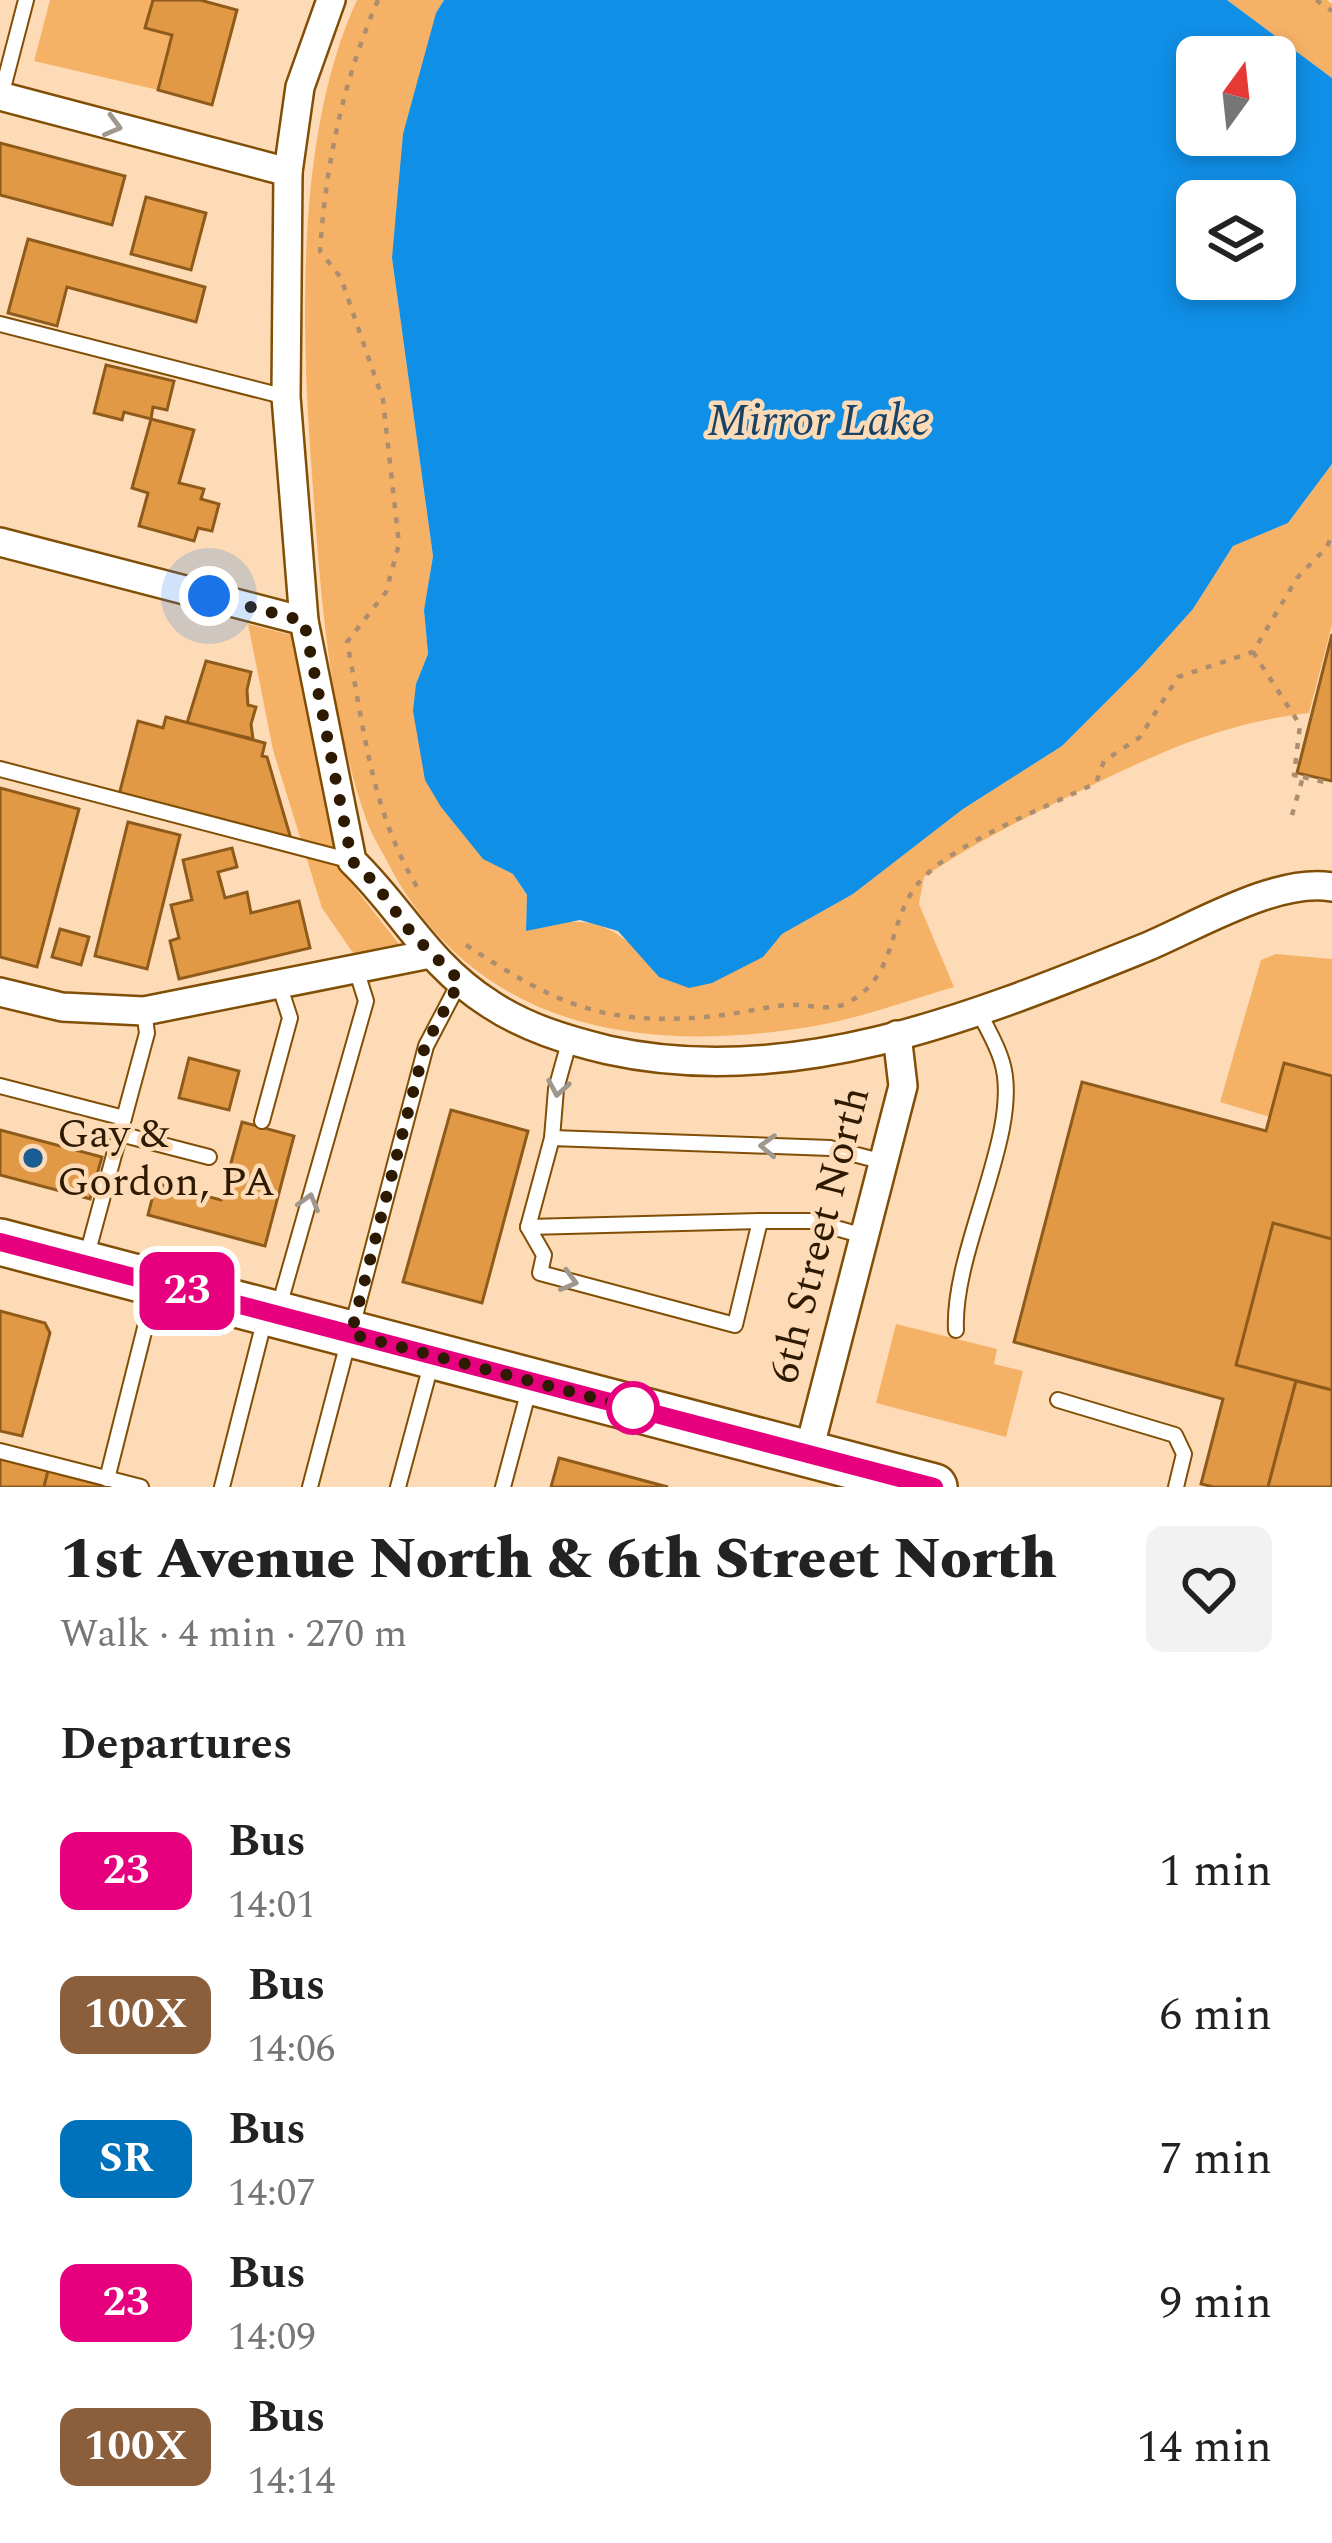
<!DOCTYPE html>
<meta charset="utf-8">
<style>
body{margin:0;font-family:Spectral,serif;background:#f2f2f2;color:#222;height:100vh;display:flex;flex-direction:column;font-size:45px;white-space:nowrap}
*{box-sizing:border-box;margin:0}
p{font-size:39px;color:#767676}
.icon{flex:none;width:66px;height:66px;fill:none;stroke:currentColor;stroke-width:2;stroke-linecap:round;stroke-linejoin:round}
.map{position:relative;height:1487px;overflow:hidden}
.details{display:flex;flex-direction:column;background:#fff;flex:1}
.details>*{flex:none}
.badge{padding:0 24px;border-radius:18px;font-size:42px;line-height:78px}
.needle{width:78px;rotate:15deg}
.controls{position:absolute;left:1176px;top:36px;display:grid;gap:24px}
.controls a{display:grid;place-items:center;width:120px;height:120px;border-radius:18px;background:#fff;box-shadow:0 6px 18px #0003;font-size:60px}
.you{position:absolute;width:60px;height:60px;margin:-30px;border:9px solid #fff;border-radius:50%;background:#1a73e8;box-shadow:0 0 0 18px #1a73e833}
.map>.badge{position:absolute;translate:-50% -50%;box-shadow:0 0 0 6px #fff}
h2{padding:0 60px;font-size:45px;line-height:108px}
.round{display:grid;place-items:center;flex:none;width:126px;height:126px;border-radius:18px;background:#f2f2f2}
.head{display:flex;align-items:center;justify-content:space-between;height:204px;padding:0 60px}
h1{font-size:57px;font-weight:800;line-height:90px}
ul{padding:0;list-style:none}
li{display:flex;align-items:center;gap:36px;height:144px;padding:0 60px}
li div{flex:1}
li b{display:block;font-size:45px}
li em{font-style:normal}
li .badge{min-width:132px;font-weight:700;text-align:center}
.map>svg:first-child{display:block}
.green{fill:#f5b267}
.water{fill:#108fe7;fill-rule:evenodd}
.building{fill:#e19945;stroke:#8e5b1a;stroke-width:3}
.lines{fill:none;stroke-linecap:round;stroke-linejoin:round}
.service-casing{stroke:#804e05;stroke-width:18}
.minor-casing{stroke:#804e05;stroke-width:32}
.primary-casing{stroke:#804e05;stroke-width:50}
.path{stroke:#ac8e6f;stroke-width:4.5;stroke-dasharray:6 9;stroke-linecap:butt}
.service{stroke:#fff;stroke-width:14}
.minor{stroke:#fff;stroke-width:27}
.primary{stroke:#fff;stroke-width:45}
.oneway{stroke:#a1988d}
.line-casing{stroke:#fff;stroke-width:27}
.line{stroke:#e6007e;stroke-width:18}
.walk{stroke:#2e1901;stroke-width:12;stroke-dasharray:0 21.6}
.poi-dot{fill:#1a5d92;stroke:#fedbb7;stroke-width:4.5}
.stop-dot{fill:#fff;stroke:#e6007e;stroke-width:6}
.labels{text-anchor:middle;dominant-baseline:central;stroke-width:9;stroke-linejoin:round;paint-order:stroke}
.poi-label{font-size:42px;fill:#2e1901;stroke:#fedbb7;text-anchor:start}
.street-label{font-size:42px;fill:#2e1901;stroke:#fedbb7}
.water-label{font-size:45px;font-style:italic;fill:#184266;stroke:#fedbb7}
</style>
<div class="map">
<svg width="1332" height="1487" viewBox="0 0 1332 1487">
<rect width="100%" height="100%" fill="#fedbb7"/>
<g class="green">
<polygon points="50,0 153,0 145,28 172,35 158,90 34,61"/>
<path d="M 357,0 L 444,0 L 436,13 L 392,258 L 433,556 L 424,610 L 428,654 L 416,684 L 441,807 L 483,858 L 513,874 L 527,896 L 526,930 C 590,911 620,924 659,977 L 737,968 L 762,957 L 782,934 L 853,894 L 963,809 L 1062,746 L 1140,668 L 1193,609 L 1233,546 L 1288,523 L 1332,464 L 1332,625 L 1309,713 C 1218,724 1161,752 1080,791 C 1026,817 974,843 924,877 L 919,904 L 954,987 C 903,1002 850,1022 796,1029 C 630,1053 473,1024 389,865 C 381,849 370,833 365,816 C 328,708 320,588 312,475 C 301,331 295,133 357,0 Z"/>
<polygon points="1227,0 1327,0 1332,4 1332,78"/>
<polygon points="248,624 291,635 337,865 399,944 353,953 322,908 273,750"/>
<polygon points="1276,954 1332,959 1332,1076 1285,1063 1270,1117 1220,1102 1261,960"/>
<polygon points="896,1324 997,1349 994,1364 1023,1371 1006,1437 876,1403"/>
</g>
<path class="water" d="M 444,0 L 1227,0 L 1332,78 L 1332,464 L 1288,523 L 1233,546 L 1193,609 L 1140,668 L 1062,746 L 963,809 L 853,894 L 782,934 L 763,957 L 712,983 L 689,988 L 659,977 L 618,931 L 580,920 L 526,931 L 527,895 L 513,874 L 483,859 L 441,807 L 425,780 L 413,711 L 416,684 L 428,654 L 424,610 L 433,556 L 392,258 L 403,134 L 436,13 ZM 1197,57 L 1275,57 L 1275,135 L 1197,135 ZM 1197,201 L 1275,201 L 1275,279 L 1197,279 Z"/>
<g class="building">
<polygon points="153,0 200,0 237,10 212,105 158,90 172,35 145,28"/>
<polygon points="0,143 125,176 112,225 0,195"/>
<polygon points="146,197 206,213 191,270 131,254"/>
<polygon points="28,239 205,287 196,322 67,287 57,326 8,313"/>
<polygon points="106,365 174,381 167,410 153,407 151,419 124,412 122,420 94,413"/>
<polygon points="151,419 194,430 179,483 204,489 201,499 219,504 212,531 198,528 194,541 139,526 148,493 132,488"/>
<polygon points="1332,634 1332,781 1297,773"/>
<polygon points="206,661 251,672 247,690 248,705 256,707 251,724 253,739 187,723"/>
<polygon points="166,717 265,743 262,756 267,757 291,839 119,795 138,721 163,728"/>
<polygon points="0,788 79,809 37,967 0,957"/>
<polygon points="128,822 180,835 147,969 95,956"/>
<polygon points="232,848 237,867 218,872 225,898 247,892 251,913 299,901 310,948 179,979 170,941 179,938 171,905 192,900 183,860"/>
<polygon points="60,929 89,937 81,965 52,957"/>
<polygon points="189,1058 239,1071 229,1110 179,1098"/>
<polygon points="1284,1063 1332,1076 1332,1390 1296,1381 1268,1487 1214,1487 1201,1484 1223,1399 1014,1342 1082,1082 1266,1131"/>
<polygon points="451,1110 528,1131 482,1303 403,1282"/>
<polygon points="242,1122 294,1136 265,1246 148,1215 156,1183 221,1200"/>
<polygon points="0,1130 102,1157 90,1199 0,1175"/>
<polygon points="1273,1223 1332,1239 1332,1390 1236,1365"/>
<polygon points="0,1311 45,1323 50,1333 22,1436 0,1431"/>
<polygon points="1296,1381 1332,1390 1332,1487 1268,1487"/>
<polygon points="559,1458 668,1487 551,1487"/>
<polygon points="0,1459 48,1471 44,1487 0,1487"/>
<polygon points="48,1471 109,1487 44,1487"/>
</g>
<g class="lines">
<defs>
<g id="service">
<polyline points="1,96 26,0"/>
<polyline points="0,324 286,397"/>
<polyline points="0,769 352,861"/>
<polyline points="0,1086 124,1118"/>
<polyline points="262,1121 290,1018 279,984"/>
<polyline points="120,1134 209,1157"/>
<polyline points="552,1138 556,1089 570,1039"/>
<polyline points="528,1227 760,1221"/>
<polyline points="864,1236 811,1221 760,1221 735,1325 540,1273 544,1255 528,1227 552,1138 830,1148 884,1162"/>
<polyline points="87,1255 147,1033 144,1011"/>
<polyline points="278,1310 366,1001 356,969"/>
<path d="M 956,1330 C 952,1249 1023,1131 1002,1062 C 997,1044 986,1027 978,1010"/>
<polyline points="1058,1400 1175,1435 1184,1454 1176,1487"/>
<polyline points="0,1451 141,1487"/>
<polyline points="107,1479 155,1288"/>
<polyline points="222,1487 265,1318"/>
<polyline points="310,1487 426,1046 460,981"/>
<polyline points="398,1487 432,1361"/>
<polyline points="503,1487 530,1386"/>
</g>
<g id="minor">
<path d="M 331,0 L 300,87 L 288,172 L 286,397 L 304,621 L 352,861 C 402,909 427,964 490,1004 C 526,1028 567,1040 608,1050 C 793,1091 975,1016 1144,948 C 1195,927 1277,877 1332,887"/>
<polyline points="0,96 288,172"/>
<polyline points="0,542 304,621"/>
<polyline points="0,992 62,1007 144,1011 430,954"/>
<polyline points="808,1454 903,1086 897,1035"/>
</g>
<polyline id="primary" points="0,1242 934,1487"/>
</defs>
<use href="#service" class="service-casing"/>
<use href="#minor" class="minor-casing"/>
<use href="#primary" class="primary-casing"/>
<g class="path">
<path d="M 378,0 C 343,81 326,163 320,251 L 341,278 L 383,400 L 399,544 L 386,592 L 347,642 C 365,732 371,812 420,892"/>
<polyline points="1316,0 1332,11"/>
<polyline points="1253,652 1300,725 1294,775 1303,777 1290,822"/>
<polyline points="1303,777 1332,784"/>
<path d="M 466,945 C 552,1001 599,1026 705,1017 C 732,1015 759,1008 786,1005 C 806,1003 830,1013 849,1002 C 900,974 886,919 921,880 C 957,841 1047,807 1096,783 L 1104,761 L 1140,737 L 1178,677 L 1253,652 L 1297,578 L 1327,547 L 1332,535"/>
</g>
<use href="#service" class="service"/>
<use href="#minor" class="minor"/>
<use href="#primary" class="primary"/>
</g>
<defs><path id="oneway-chevron" d="M-2-3.5L2.5 0L-2 3.5" fill="none" stroke-width="1.6" stroke-linecap="round" stroke-linejoin="round" transform="scale(3)"/></defs>
<g class="oneway">
<use href="#oneway-chevron" transform="translate(113 126) rotate(15)"/>
<use href="#oneway-chevron" transform="translate(558 1088) rotate(100)"/>
<use href="#oneway-chevron" transform="translate(768 1146) rotate(-178)"/>
<use href="#oneway-chevron" transform="translate(309 1202) rotate(-74)"/>
<use href="#oneway-chevron" transform="translate(569 1281) rotate(15)"/>
</g>
<g class="lines">
<defs>
<polyline id="line" points="0,1242 934,1487"/>
</defs>
<use href="#line" class="line-casing"/>
<use href="#line" class="line"/>
<polyline class="walk" points="209,596 304,621 352,861 374,882 412,934 460,981 425,1046 351,1334 633,1408"/>
</g>
<circle class="poi-dot" cx="33" cy="1158" r="12"/>
<circle class="stop-dot" cx="633" cy="1408" r="24"/>
<g class="labels">
<g class="poi-label">
<text x="57" y="1134">Gay &amp;<tspan x="57" dy="48">Gordon, PA</tspan></text>
</g>
<g class="street-label">
<text transform="translate(820 1235) rotate(-76)">6th Street North</text>
</g>
<g class="water-label">
<text x="819" y="421">Mirror Lake</text>
</g>
</g>
</svg>
<div class="controls">
<a><svg class="needle" viewBox="-14 -14 28 28"><path d="M0-13l5 13h-10z" fill="#e53935"/><path d="M0 13l5-13h-10z" fill="#767676"/></svg></a>
<a><svg class="icon" aria-label="layers" viewBox="0 0 24 24"><path d="M12 4l9 5-9 5-9-5zM3 14l9 5 9-5"/></svg></a>
</div>
<div class="you" style="left:209px;top:596px"></div>
<b class="badge" style="left:187px;top:1291px;background:#e6007e;color:#fff">23</b>
</div>
<section class="details">
<div class="head"><div><h1>1st Avenue North &amp; 6th Street North</h1><p>Walk · 4 min · 270 m</p></div><a class="round"><svg class="icon" aria-label="heart" viewBox="0 0 24 24"><path d="M12 20l-8-8c-3-5 5-10 8-4 3-6 11-1 8 4z"/></svg></a></div>
<h2>Departures</h2>
<ul>
<li><span class="badge" style="background:#e6007e;color:#fff">23</span><div><b>Bus</b><p>14:01</p></div><em>1 min</em></li>
<li><span class="badge" style="background:#8b5e3c;color:#fff">100X</span><div><b>Bus</b><p>14:06</p></div><em>6 min</em></li>
<li><span class="badge" style="background:#0072bc;color:#fff">SR</span><div><b>Bus</b><p>14:07</p></div><em>7 min</em></li>
<li><span class="badge" style="background:#e6007e;color:#fff">23</span><div><b>Bus</b><p>14:09</p></div><em>9 min</em></li>
<li><span class="badge" style="background:#8b5e3c;color:#fff">100X</span><div><b>Bus</b><p>14:14</p></div><em>14 min</em></li>
</ul>
</section>
